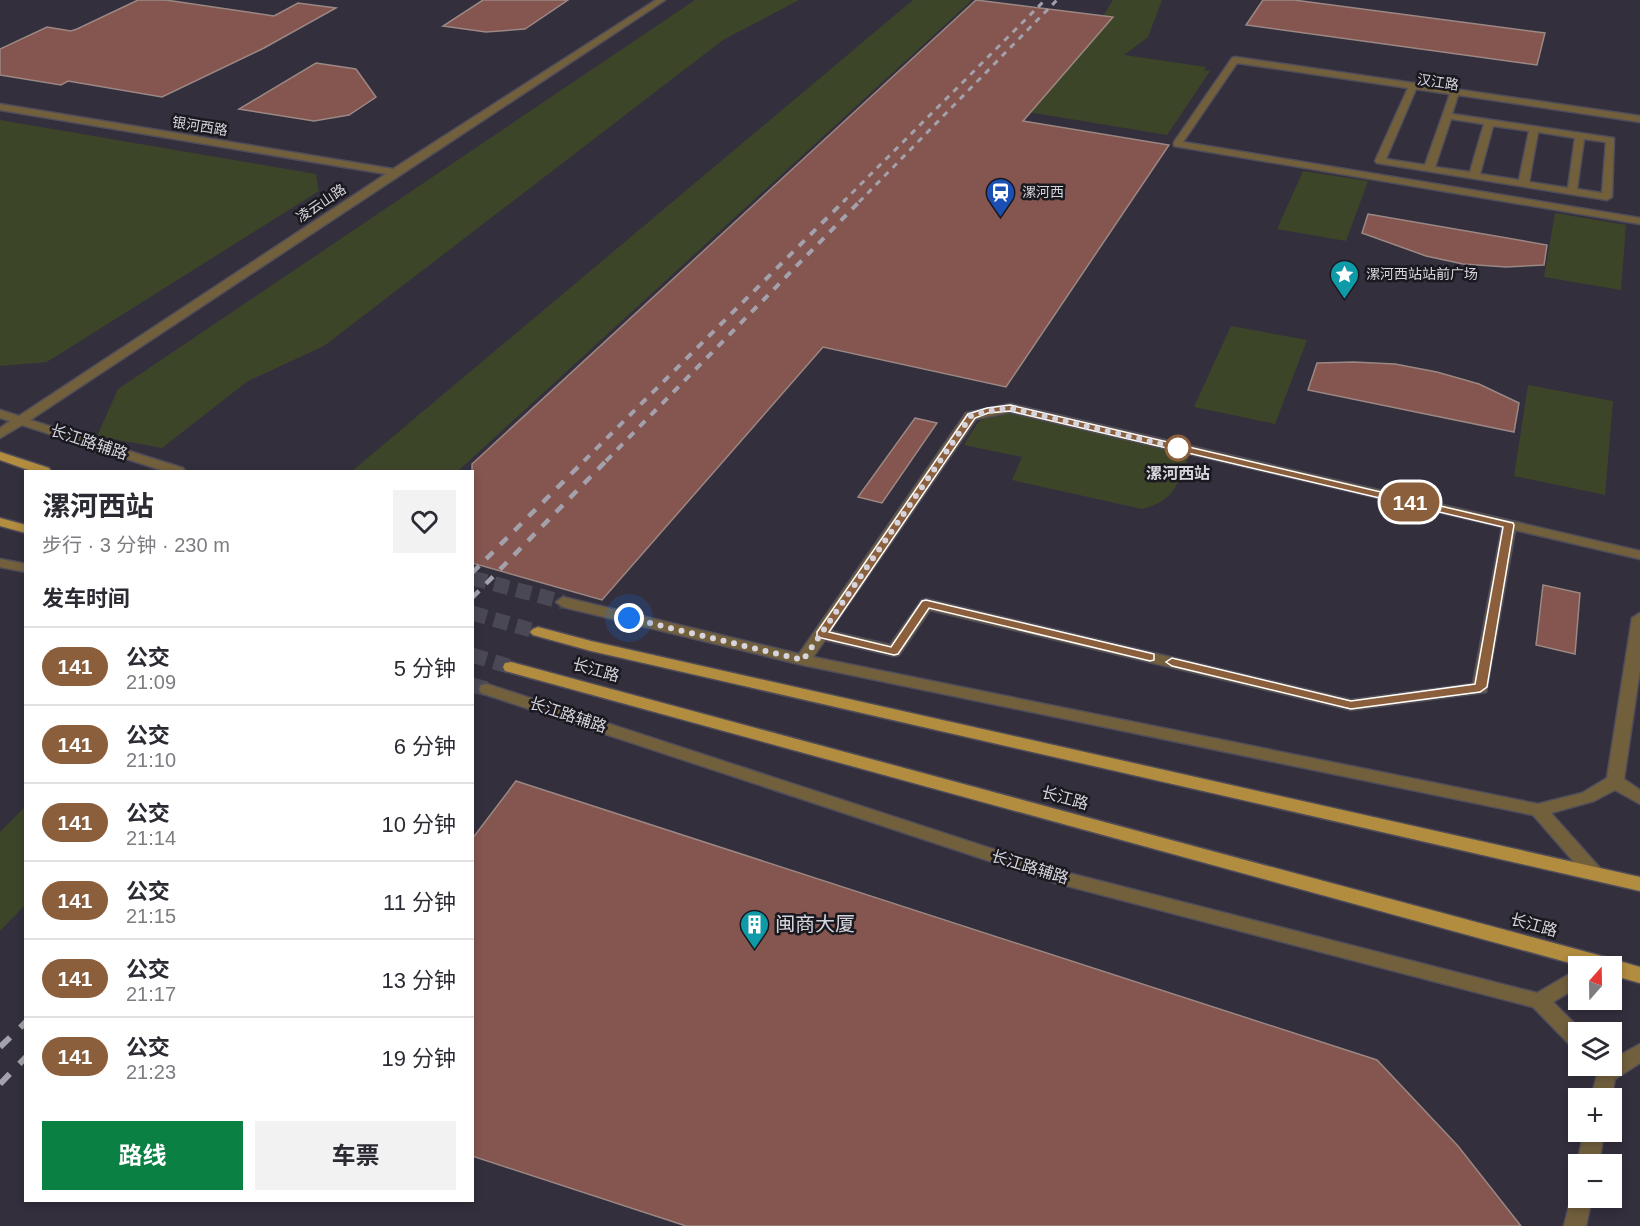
<!DOCTYPE html>
<html lang="zh">
<meta charset="utf-8">
<style>
body{margin:0;font-family:Arial,"Noto Sans SC",sans-serif;background:#f2f2f3;color:#2b2b33;height:100vh;display:flex;flex-direction:column;font-size:22px;white-space:nowrap}
*{box-sizing:border-box;margin:0}
p{font-size:20px;color:#7c7c81}
.icon{flex:none;width:33px;height:33px;fill:none;stroke:currentColor;stroke-width:2;stroke-linecap:round;stroke-linejoin:round}
.map{position:relative;flex:1;overflow:hidden}
.drawer{position:absolute;left:24px;top:470px;width:450px;height:732px;display:flex;flex-direction:column;background:#fff;border-radius:0px;box-shadow:0 3px 9px #0003}
.drawer>*{flex:none}
.badge{padding:0 12px;border-radius:20px;font-size:21px;line-height:39px}
.needle{width:39px;rotate:20deg}
.fabs{position:absolute;left:1568px;top:956px;display:grid;gap:12px}
.fabs a{display:grid;place-items:center;width:54px;height:54px;border-radius:0px;background:#fff;box-shadow:0 3px 9px #0003;font-size:30px}
.you{position:absolute;width:30px;height:30px;margin:-15px;border:4px solid #fff;border-radius:50%;background:#1a73e8;box-shadow:0 0 0 9px #1a73e833}
.map>.badge{position:absolute;translate:-50% -50%;box-shadow:0 0 0 3px #fff}
h2{padding:0 18px;font-size:22px;line-height:54px}
.round{display:grid;place-items:center;flex:none;width:63px;height:63px;border-radius:0px;background:#f2f2f3}
.head{display:flex;align-items:center;justify-content:space-between;height:102px;padding:0 18px}
h1{font-size:28px;font-weight:700;line-height:45px}
.primary-button{display:flex;gap:12px;margin-top:auto;padding:12px 18px}
.primary-button a{flex:1;height:69px;border-radius:0px;background:#0b8043;color:#fff;font-size:24px;font-weight:700;line-height:69px;text-align:center}
.primary-button a+a{background:#f2f2f3;color:#2b2b33}
ul{padding:0;list-style:none}
li{display:flex;align-items:center;gap:18px;height:78px;padding:0 18px;border-top:2px solid #e1e1e2}
li div{flex:1}
li b{display:block;font-size:22px}
li em{font-style:normal}
li .badge{min-width:66px;font-weight:700;text-align:center}
.map>svg:first-child{display:block}
.green{fill:#3d4529}
.building{fill:#855650;stroke:#9b8783;stroke-width:1.5}
.lines{fill:none;stroke-linecap:round;stroke-linejoin:round}
.minor-tunnel{stroke:#4b4855;stroke-width:15;stroke-dasharray:15 8;stroke-linecap:butt}
.major-tunnel{stroke:#4b4855;stroke-width:15;stroke-dasharray:15 8;stroke-linecap:butt}
.minor-casing{stroke:#504d5a;stroke-width:3}
.major-casing{stroke:#504d5a;stroke-width:3}
.minor{fill:#72603d;fill-rule:evenodd}
.major{fill:#b28c3f;fill-rule:evenodd}
.rail-far3{stroke:#a3a1ab;stroke-width:3;stroke-dasharray:6 6;stroke-linecap:butt}
.rail-far2{stroke:#a3a1ab;stroke-width:4;stroke-dasharray:8 8;stroke-linecap:butt}
.rail-far1{stroke:#a3a1ab;stroke-width:4.5;stroke-dasharray:10 10;stroke-linecap:butt}
.rail{stroke:#a3a1ab;stroke-width:6;stroke-dasharray:14 14;stroke-linecap:butt}
.line{fill:#8b5e3c;stroke:#fff;stroke-width:1.5}
.walk{stroke:#d6d4dd;stroke-width:6;stroke-dasharray:0 10.8}
.stop-dot{fill:#fff;stroke:#8b5e3c;stroke-width:3}
.labels{text-anchor:middle;dominant-baseline:central;stroke-width:5;stroke-linejoin:round;paint-order:stroke}
.far-street-label{font-size:14px;fill:#d6d4dd;stroke:#1a191f}
.far-poi-label{font-size:14px;fill:#d6d4dd;stroke:#1a191f;text-anchor:start}
.street-label{font-size:16px;fill:#d6d4dd;stroke:#1a191f}
.stop-label{font-size:16px;font-weight:bold;fill:#d6d4dd;stroke:#1a191f}
.near-poi-label{font-size:20px;fill:#d6d4dd;stroke:#1a191f;text-anchor:start}
</style>
<div class="map">
<svg width="1640" height="1226" viewBox="0 0 1640 1226">
<rect width="100%" height="100%" fill="#332f3d"/>
<g class="green">
<polygon points="695,0 799,0 723,40 324,346 248,381 162,448 97,436 118,389"/>
<polygon points="913,0 972,0 458,471 352,471"/>
<polygon points="1113,0 1162,0 1148,37 1124,55 1206,67 1204,70 1210,71 1167,135 1022,111 1090,37"/>
<polygon points="0,120 316,174 319,191 47,362 0,366"/>
<polygon points="1303,171 1368,181 1346,241 1277,229"/>
<polygon points="1555,213 1626,225 1621,290 1544,277"/>
<polygon points="1231,326 1307,340 1275,424 1194,407"/>
<polygon points="1528,385 1613,401 1605,495 1514,476"/>
<path d="M 1005,412 L 1190,454 C 1176,484 1177,500 1142,509 L 1012,480 L 1022,457 L 964,445 C 977,424 978,415 1005,412 Z"/>
<polygon points="25,807 25,905 0,931 0,832"/>
</g>
<g class="building">
<polygon points="138,0 166,0 274,16 298,3 336,8 264,48 162,97 68,81 61,85 0,75 0,49 47,27 71,31 77,29"/>
<polygon points="483,0 568,0 525,29 486,32 443,26"/>
<polygon points="976,0 1113,17 1023,121 1169,145 1006,387 823,347 602,600 472,563 472,464"/>
<polygon points="1263,0 1294,0 1545,33 1537,65 1246,25"/>
<polygon points="316,63 356,69 376,97 349,115 314,121 239,109"/>
<polygon points="1368,214 1547,245 1544,265 1506,267 1463,264 1426,256 1362,233"/>
<polygon points="1354,362 1395,364 1437,372 1479,384 1519,403 1514,432 1308,390 1317,363"/>
<polygon points="915,418 937,423 882,503 858,497"/>
<polygon points="1543,585 1580,593 1575,654 1536,645"/>
<polygon points="516,781 1377,1060 1458,1146 1521,1226 686,1226 472,1156 472,839"/>
</g>
<g class="lines">
<g class="minor-tunnel">
<polyline points="472,578 563,602"/>
<polyline points="472,685 487,689"/>
</g>
<g class="major-tunnel">
<polyline points="472,613 538,632"/>
<polyline points="472,655 511,667"/>
</g>
<defs>
<g id="minor">
<polygon points="656,0 665,0 30,420 183,468 185,471 164,471 22,425 0,438 0,428 10,421 0,418 0,410 19,416 386,174 0,110 0,104 393,169"/>
<path d="M 1235,57 L 1640,116 L 1640,122 L 1458,95 L 1452,114 L 1614,138 L 1612,197 L 1607,200 L 1377,163 L 1375,161 L 1408,88 L 1237,63 L 1183,142 L 1640,218 L 1640,224 L 1174,146 L 1174,142 L 1232,58 ZM 1416,89 L 1450,94 L 1425,165 L 1386,159 ZM 1451,119 L 1484,124 L 1470,172 L 1435,167 ZM 1493,126 L 1529,131 L 1519,180 L 1480,174 ZM 1538,132 L 1575,138 L 1568,188 L 1529,182 ZM 1584,139 L 1606,142 L 1602,193 L 1577,189 Z"/>
<path d="M 1010,404 L 1640,551 L 1640,559 L 1515,530 L 1486,692 L 1351,710 L 930,610 L 899,655 L 894,656 L 825,640 L 813,657 L 1538,804 L 1582,793 L 1607,778 L 1632,618 L 1640,613 L 1640,669 L 1624,779 L 1640,790 L 1640,804 L 1615,790 L 1594,801 L 1551,813 L 1600,868 L 1603,873 L 1600,878 L 1594,880 L 1588,878 L 1533,815 L 803,665 L 563,607 L 556,602 L 563,597 L 799,654 L 966,413 ZM 1010,412 L 1502,527 L 1473,684 L 1351,700 L 926,599 L 921,601 L 890,645 L 830,631 L 976,419 Z"/>
<polygon points="0,559 26,564 26,572 0,567"/>
<polygon points="487,684 1057,870 1537,993 1578,969 1578,987 1553,1002 1583,1032 1578,1032 1578,1048 1571,1046 1533,1007 1056,883 481,693 479,689 481,685"/>
<polygon points="1640,1044 1640,1063 1615,1079 1611,1099 1591,1098 1599,1068 1611,1065 1611,1060"/>
<polygon points="1584,1131 1604,1131 1599,1164 1577,1164"/>
<polygon points="1578,1188 1578,1197 1592,1197 1586,1226 1564,1226 1573,1190"/>
</g>
<g id="major">
<polygon points="0,452 49,468 51,471 31,471 0,460"/>
<polygon points="0,518 26,525 26,533 0,526"/>
<polygon points="538,627 591,641 1640,877 1640,891 591,651 533,635 530,632 533,629"/>
<polygon points="511,662 1609,958 1640,967 1640,983 1611,975 1611,966 1581,966 505,671 503,667 505,663"/>
</g>
</defs>
<use href="#minor" class="minor-casing"/>
<use href="#major" class="major-casing"/>
<use href="#minor" class="minor"/>
<use href="#major" class="major"/>
<g class="rail-far3">
<polyline points="843,202 1045,0"/>
<polyline points="859,202 1057,0"/>
</g>
<g class="rail-far2">
<polyline points="584,461 845,200"/>
<polyline points="606,461 861,200"/>
</g>
<g class="rail-far1">
<polyline points="472,573 585,460"/>
<polyline points="472,598 607,460"/>
</g>
<g class="rail">
<polyline points="0,1047 26,1022"/>
<polyline points="0,1084 26,1057"/>
</g>
</g>
<polygon class="line" points="1010,405 1513,523 1514,525 1487,687 1480,692 1351,709 1172,666 1166,662 1172,658 1351,701 1475,684 1503,527 1010,411 988,413 975,418 829,632 891,647 922,601 926,600 1150,653 1154,654 1154,660 1150,661 929,608 898,654 894,655 817,637 817,632 968,414 987,408"/>
<g class="lines">
<polyline class="walk" points="629,618 803,660 971,416 987,411 1010,408 1178,448"/>
</g>
<defs>
<symbol id="station-pin" viewBox="-11 -11 22 30"><path d="M0 17L-7.5 6A9.5 9.5 0 1 1 7.5 6Z" fill="#1a4fb4" stroke="#1a191f"/><path d="M-3-6H3Q5-6 5-4V2Q5 4 3 4L4.5 6H3L1.5 4h-3L-3 6H-4.5L-3 4Q-5 4-5 2V-4Q-5-6-3-6ZM-3.5-4v3h7v-3ZM-3.5 1v1.5H-2V1ZM2 1v1.5H3.5V1Z" fill="#fff"/></symbol>
<symbol id="sight-pin" viewBox="-11 -11 22 30"><path d="M0 17L-7.5 6A9.5 9.5 0 1 1 7.5 6Z" fill="#0f9aa8" stroke="#1a191f"/><path d="M0-6L1.8-2.2L6-1.7L2.9 1.2L3.7 5.4L0 3.3L-3.7 5.4L-2.9 1.2L-6-1.7L-1.8-2.2Z" fill="#fff"/></symbol>
<symbol id="building-pin" viewBox="-11 -11 22 30"><path d="M0 17L-7.5 6A9.5 9.5 0 1 1 7.5 6Z" fill="#0f9aa8" stroke="#1a191f"/><path d="M-4-6H4V6H1V3H-1V6H-4ZM-2.5-4.3h1.7v1.8h-1.7ZM.8-4.3h1.7v1.8H.8ZM-2.5-1h1.7V.8h-1.7ZM.8-1h1.7V.8H.8Z" fill="#fff"/></symbol>
</defs>
<g fill-rule="evenodd">
<use href="#station-pin" x="984" y="176" width="33" height="45"/>
<use href="#sight-pin" x="1328" y="258" width="33" height="45"/>
<use href="#building-pin" x="738" y="908" width="33" height="45"/>
</g>
<circle class="stop-dot" cx="1178" cy="448" r="12"/>
<g class="labels">
<g class="far-street-label">
<text transform="translate(1438 82) rotate(8)">汉江路</text>
<text transform="translate(200 126) rotate(9)">银河西路</text>
<text transform="translate(321 203) rotate(-34)">凌云山路</text>
</g>
<g class="far-poi-label">
<text x="1022" y="192">漯河西</text>
<text x="1366" y="274">漯河西站站前广场</text>
</g>
<g class="street-label">
<text transform="translate(89 442) rotate(18)">长江路辅路</text>
<text transform="translate(596 670) rotate(15)">长江路</text>
<text transform="translate(568 715) rotate(18)">长江路辅路</text>
<text transform="translate(1065 798) rotate(15)">长江路</text>
<text transform="translate(1030 867) rotate(17)">长江路辅路</text>
<text transform="translate(1534 925) rotate(15)">长江路</text>
</g>
<g class="stop-label">
<text x="1178" y="473">漯河西站</text>
</g>
<g class="near-poi-label">
<text x="775" y="924">闽商大厦</text>
</g>
</g>
</svg>
<div class="fabs">
<a><svg class="needle" viewBox="-14 -14 28 28"><path d="M0-13l5 13h-10z" fill="#e53935"/><path d="M0 13l5-13h-10z" fill="#7c7c81"/></svg></a>
<a><svg class="icon" aria-label="layers" viewBox="0 0 24 24"><path d="M12 4l9 5-9 5-9-5zM3 14l9 5 9-5"/></svg></a>
<a>+</a>
<a>−</a>
</div>
<div class="you" style="left:629px;top:618px"></div>
<b class="badge" style="left:1410px;top:502px;background:#8b5e3c;color:#fff">141</b>
<section class="drawer">
<div class="head"><div><h1>漯河西站</h1><p>步行 · 3 分钟 · 230 m</p></div><a class="round"><svg class="icon" aria-label="heart" viewBox="0 0 24 24"><path d="M12 20l-8-8c-3-5 5-10 8-4 3-6 11-1 8 4z"/></svg></a></div>
<h2>发车时间</h2>
<ul>
<li><span class="badge" style="background:#8b5e3c;color:#fff">141</span><div><b>公交</b><p>21:09</p></div><em>5 分钟</em></li>
<li><span class="badge" style="background:#8b5e3c;color:#fff">141</span><div><b>公交</b><p>21:10</p></div><em>6 分钟</em></li>
<li><span class="badge" style="background:#8b5e3c;color:#fff">141</span><div><b>公交</b><p>21:14</p></div><em>10 分钟</em></li>
<li><span class="badge" style="background:#8b5e3c;color:#fff">141</span><div><b>公交</b><p>21:15</p></div><em>11 分钟</em></li>
<li><span class="badge" style="background:#8b5e3c;color:#fff">141</span><div><b>公交</b><p>21:17</p></div><em>13 分钟</em></li>
<li><span class="badge" style="background:#8b5e3c;color:#fff">141</span><div><b>公交</b><p>21:23</p></div><em>19 分钟</em></li>
</ul>
<div class="primary-button"><a>路线</a><a>车票</a></div>
</section>
</div>
